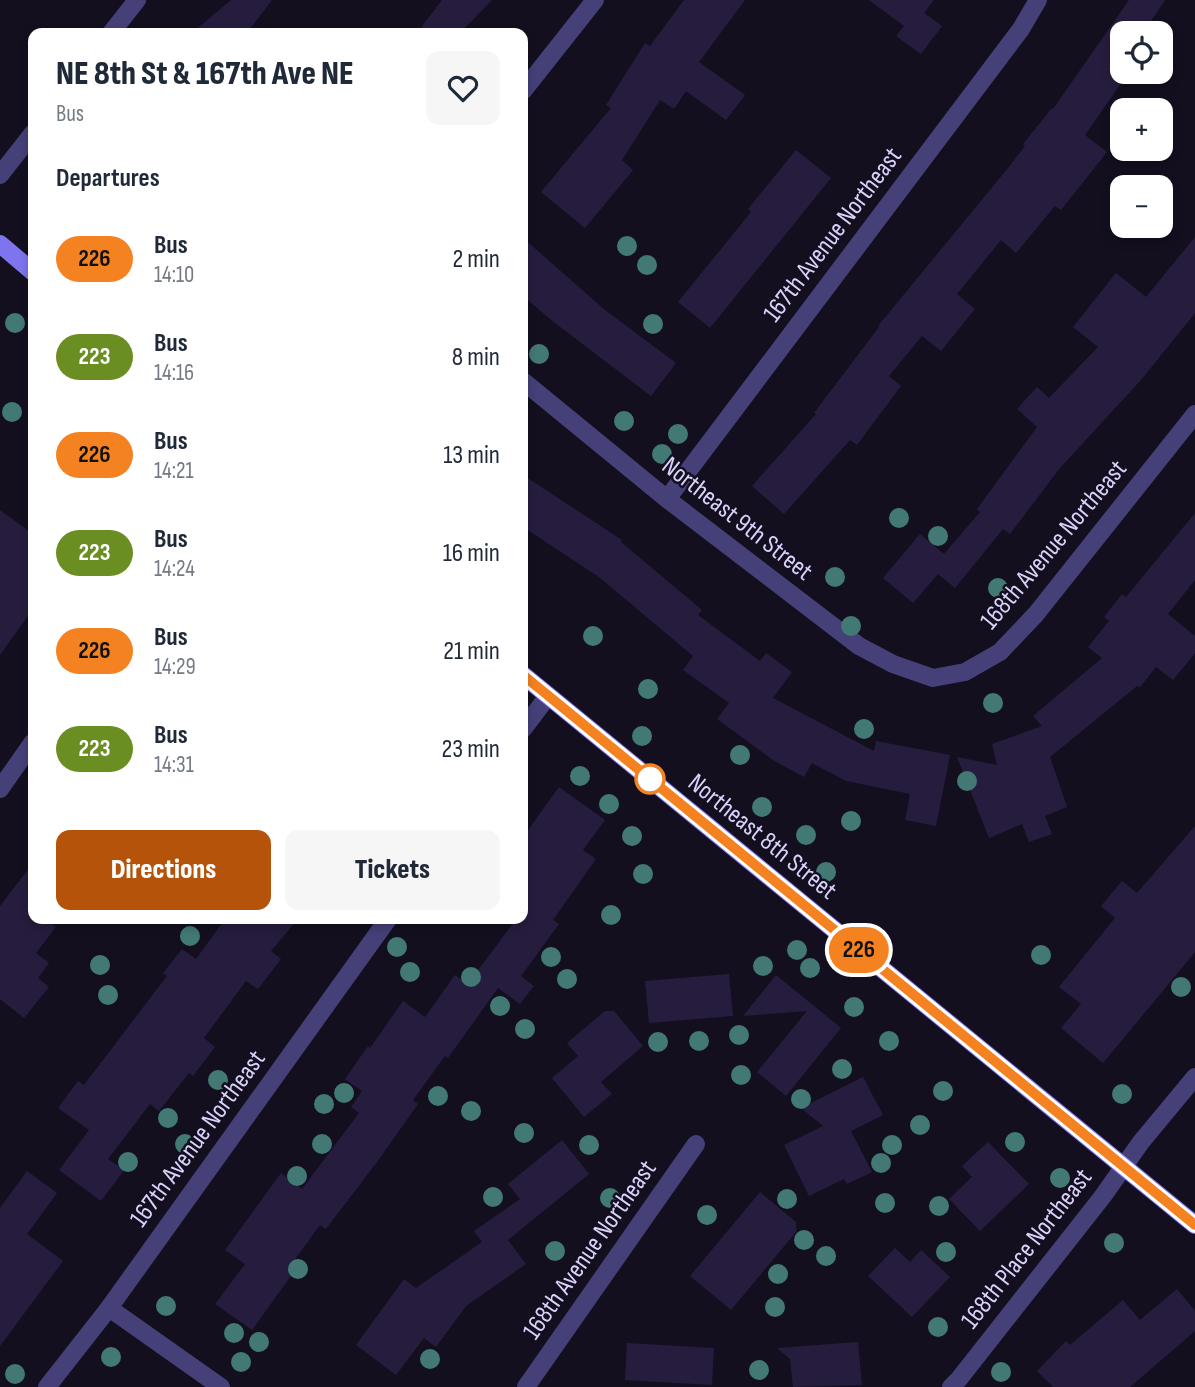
<!DOCTYPE html>
<meta charset="utf-8">
<style>
body{margin:0;font-family:"Sofia Sans Condensed",sans-serif;background:#f6f6f7;color:#1f2937;height:100vh;display:flex;flex-direction:column;font-size:26px;white-space:nowrap}
*{box-sizing:border-box;margin:0}
p{font-size:23px;color:#747a83}
.icon{flex:none;width:38px;height:38px;fill:none;stroke:currentColor;stroke-width:2;stroke-linecap:round;stroke-linejoin:round}
.map{position:relative;flex:1;overflow:hidden}
.drawer{position:absolute;left:28px;top:28px;width:500px;height:896px;display:flex;flex-direction:column;background:#fff;border-radius:14px;box-shadow:0 4px 10px #0003}
.drawer>*{flex:none}
.badge{padding:0 14px;border-radius:23px;font-size:24px;line-height:46px}
.buttons{position:absolute;left:1110px;top:21px;display:grid;gap:14px}
.buttons a{display:grid;place-items:center;width:63px;height:63px;border-radius:14px;background:#fff;box-shadow:0 4px 10px #0003;font-size:35px}
.map>.badge{position:absolute;translate:-50% -50%;box-shadow:0 0 0 4px #fff}
h2{padding:0 28px;font-size:26px;line-height:63px}
.round{display:grid;place-items:center;flex:none;width:74px;height:74px;border-radius:14px;background:#f6f6f7}
.headline{display:flex;align-items:center;justify-content:space-between;height:119px;padding:0 28px}
h1{font-size:33px;font-weight:800;line-height:52px}
.button{display:flex;gap:14px;margin-top:auto;padding:14px 28px}
.button a{flex:1;height:80px;border-radius:14px;background:#b45309;color:#fff;font-size:28px;font-weight:800;line-height:80px;text-align:center}
.button a+a{background:#f6f6f7;color:#1f2937}
ul{padding:0;list-style:none}
li{display:flex;align-items:center;gap:21px;height:98px;padding:0 28px}
li div{flex:1}
li b{display:block;font-size:26px}
li em{font-style:normal}
li .badge{min-width:77px;font-weight:700;text-align:center}
.map>svg:first-child{display:block}
.building{fill:#261d3e}
.lines{fill:none;stroke-linecap:round;stroke-linejoin:round}
.street{stroke:#454078;stroke-width:18}
.secondary{stroke:#7e75ee;stroke-width:18}
.tree{fill:#427975}
.line-casing{stroke:#fff;stroke-width:16}
.line{stroke:#f58220;stroke-width:10}
.stop-dot{fill:#fff;stroke:#f58220;stroke-width:3.5}
.labels{text-anchor:middle;dominant-baseline:central;stroke-width:5;stroke-linejoin:round;paint-order:stroke}
.street-label{font-size:26px;fill:#d9d2fa;stroke:#130f1f}
</style>
<div class="map">
<svg width="1195" height="1387" viewBox="0 0 1195 1387">
<rect width="100%" height="100%" fill="#130f1f"/>
<g class="building">
<polygon points="231,0 272,0 247,33 192,33"/>
<polygon points="442,0 492,0 460,33 417,33"/>
<polygon points="684,0 745,0 699,62 745,95 726,120 686,91 674,109 660,100 622,160 633,170 585,228 541,192 611,108 606,105 645,43 650,46"/>
<polygon points="869,0 934,0 924,13 942,26 921,54 896,36 904,26"/>
<polygon points="1129,0 1165,0 1143,33 1122,33 1122,66 1118,72 1129,72 1085,135 1107,152 1061,210 1055,206 1016,253 1001,240 957,294 975,309 941,351 922,336 889,376 901,386 857,445 850,440 784,514 752,486 816,414 814,413 879,327 878,326 1008,168 1025,146 1023,144 1052,108 1053,109"/>
<polygon points="796,150 831,178 710,328 678,302 751,212 748,209"/>
<polygon points="1195,237 1195,313 1141,380 1060,468 1010,534 1003,529 955,588 938,574 913,603 883,578 920,534 944,554 980,512 977,509 1037,427 1017,409 1037,387 1049,398 1098,347 1073,327 1116,273 1146,297"/>
<polygon points="523,238 605,310 676,363 651,396 555,323 523,296"/>
<polygon points="523,475 622,540 621,542 702,610 698,615 760,661 766,653 792,672 773,698 874,751 876,741 950,755 936,826 905,820 910,794 846,781 812,763 804,777 773,760 717,719 729,703 683,670 693,656 599,577 523,527"/>
<polygon points="0,510 33,534 33,609 0,655"/>
<polygon points="1195,513 1195,580 1168,614 1195,636 1195,653 1173,680 1156,667 1140,687 1137,686 1050,757 1067,807 1045,816 1052,834 1029,842 1022,824 989,838 957,757 997,765 992,744 1042,726 1033,716 1102,658 1088,647 1109,621 1104,617 1122,594 1126,597"/>
<polygon points="559,787 605,820 583,850 596,859 553,920 559,924 521,976 534,986 520,1004 498,988 448,1058 445,1056 413,1100 418,1104 377,1162 326,1229 320,1225 288,1269 293,1273 252,1330 215,1304 245,1264 225,1250 281,1173 302,1189 359,1113 351,1107 362,1091 345,1079 368,1046 370,1048 403,1001 425,1017 455,975 468,984 516,919 523,919 523,837"/>
<polygon points="1195,826 1195,952 1103,1063 1061,1028 1081,1004 1059,987 1115,918 1101,906 1122,881 1137,893"/>
<polygon points="33,863 33,919 46,919 56,927 36,953 49,963 38,978 49,987 24,1018 0,999 0,906"/>
<polygon points="225,919 298,919 271,951 281,959 258,989 246,981 204,1038 215,1047 193,1076 189,1073 159,1111 150,1104 108,1159 124,1170 101,1201 59,1170 89,1130 58,1108 78,1081 84,1085 167,976 163,973 182,949 196,959"/>
<polygon points="729,974 733,1016 649,1023 645,981"/>
<polygon points="776,975 841,1028 786,1096 757,1072 807,1011 743,1016"/>
<polygon points="605,1011 614,1011 643,1046 601,1082 612,1094 584,1117 552,1078 578,1056 567,1043"/>
<polygon points="863,1077 883,1115 851,1131 872,1172 847,1184 844,1179 809,1196 784,1145 823,1126 801,1108"/>
<polygon points="562,1140 589,1174 508,1240 526,1264 466,1306 436,1347 424,1338 396,1375 356,1345 404,1279 416,1288 482,1242 474,1231 520,1199 508,1184"/>
<polygon points="988,1142 1029,1184 980,1231 949,1199 972,1177 962,1166"/>
<polygon points="27,1171 57,1193 27,1234 63,1261 0,1346 0,1208"/>
<polygon points="760,1192 796,1222 796,1232 731,1310 690,1276"/>
<polygon points="895,1248 910,1262 921,1250 950,1277 912,1317 868,1276"/>
<polygon points="1177,1289 1195,1311 1195,1331 1130,1387 1053,1387 1037,1371 1066,1341 1070,1345 1123,1300 1140,1320"/>
<polygon points="858,1342 862,1385 793,1387 790,1359 777,1348"/>
<polygon points="627,1343 714,1348 712,1385 625,1380"/>
</g>
<g class="lines">
<g class="street">
<polyline points="111,33 137,0"/>
<polyline points="523,91 595,0"/>
<polyline points="0,175 33,133"/>
<polyline points="523,381 667,499 859,646 893,664 933,678 965,672 1000,652 1036,614 1195,414"/>
<polyline points="667,499 1021,29 1038,0"/>
<polyline points="523,729 548,696"/>
<polyline points="0,789 33,742"/>
<polyline points="109,1308 221,1387"/>
<polyline points="47,1387 109,1308 388,919"/>
<polyline points="526,1387 696,1144"/>
<polyline points="951,1387 959,1379 1103,1196 1141,1142 1195,1077"/>
</g>
<g class="secondary">
<polyline points="0,244 33,272"/>
<polyline points="523,675 1195,1225"/>
</g>
</g>
<g class="tree">
<circle cx="627" cy="246" r="10"/>
<circle cx="647" cy="265" r="10"/>
<circle cx="15" cy="323" r="10"/>
<circle cx="653" cy="324" r="10"/>
<circle cx="539" cy="354" r="10"/>
<circle cx="12" cy="412" r="10"/>
<circle cx="624" cy="421" r="10"/>
<circle cx="678" cy="434" r="10"/>
<circle cx="662" cy="454" r="10"/>
<circle cx="899" cy="518" r="10"/>
<circle cx="938" cy="536" r="10"/>
<circle cx="835" cy="577" r="10"/>
<circle cx="998" cy="588" r="10"/>
<circle cx="851" cy="626" r="10"/>
<circle cx="593" cy="636" r="10"/>
<circle cx="648" cy="689" r="10"/>
<circle cx="993" cy="703" r="10"/>
<circle cx="864" cy="729" r="10"/>
<circle cx="642" cy="736" r="10"/>
<circle cx="740" cy="755" r="10"/>
<circle cx="580" cy="776" r="10"/>
<circle cx="967" cy="781" r="10"/>
<circle cx="609" cy="804" r="10"/>
<circle cx="762" cy="807" r="10"/>
<circle cx="851" cy="821" r="10"/>
<circle cx="806" cy="835" r="10"/>
<circle cx="632" cy="836" r="10"/>
<circle cx="826" cy="872" r="10"/>
<circle cx="643" cy="874" r="10"/>
<circle cx="611" cy="915" r="10"/>
<circle cx="190" cy="936" r="10"/>
<circle cx="397" cy="947" r="10"/>
<circle cx="797" cy="950" r="10"/>
<circle cx="1041" cy="955" r="10"/>
<circle cx="551" cy="957" r="10"/>
<circle cx="100" cy="965" r="10"/>
<circle cx="763" cy="966" r="10"/>
<circle cx="810" cy="968" r="10"/>
<circle cx="410" cy="972" r="10"/>
<circle cx="471" cy="977" r="10"/>
<circle cx="567" cy="979" r="10"/>
<circle cx="1181" cy="987" r="10"/>
<circle cx="108" cy="995" r="10"/>
<circle cx="500" cy="1006" r="10"/>
<circle cx="854" cy="1007" r="10"/>
<circle cx="525" cy="1029" r="10"/>
<circle cx="739" cy="1035" r="10"/>
<circle cx="699" cy="1041" r="10"/>
<circle cx="889" cy="1041" r="10"/>
<circle cx="658" cy="1042" r="10"/>
<circle cx="842" cy="1069" r="10"/>
<circle cx="741" cy="1075" r="10"/>
<circle cx="218" cy="1080" r="10"/>
<circle cx="943" cy="1091" r="10"/>
<circle cx="344" cy="1093" r="10"/>
<circle cx="1122" cy="1094" r="10"/>
<circle cx="438" cy="1096" r="10"/>
<circle cx="801" cy="1099" r="10"/>
<circle cx="324" cy="1104" r="10"/>
<circle cx="471" cy="1111" r="10"/>
<circle cx="168" cy="1118" r="10"/>
<circle cx="920" cy="1125" r="10"/>
<circle cx="524" cy="1133" r="10"/>
<circle cx="1015" cy="1142" r="10"/>
<circle cx="185" cy="1144" r="10"/>
<circle cx="322" cy="1144" r="10"/>
<circle cx="589" cy="1145" r="10"/>
<circle cx="892" cy="1145" r="10"/>
<circle cx="128" cy="1162" r="10"/>
<circle cx="881" cy="1163" r="10"/>
<circle cx="297" cy="1176" r="10"/>
<circle cx="1060" cy="1178" r="10"/>
<circle cx="493" cy="1197" r="10"/>
<circle cx="610" cy="1198" r="10"/>
<circle cx="787" cy="1199" r="10"/>
<circle cx="885" cy="1203" r="10"/>
<circle cx="939" cy="1206" r="10"/>
<circle cx="707" cy="1215" r="10"/>
<circle cx="804" cy="1240" r="10"/>
<circle cx="1114" cy="1243" r="10"/>
<circle cx="555" cy="1251" r="10"/>
<circle cx="946" cy="1252" r="10"/>
<circle cx="826" cy="1256" r="10"/>
<circle cx="298" cy="1269" r="10"/>
<circle cx="778" cy="1274" r="10"/>
<circle cx="166" cy="1306" r="10"/>
<circle cx="775" cy="1307" r="10"/>
<circle cx="938" cy="1327" r="10"/>
<circle cx="234" cy="1333" r="10"/>
<circle cx="259" cy="1342" r="10"/>
<circle cx="111" cy="1357" r="10"/>
<circle cx="430" cy="1359" r="10"/>
<circle cx="241" cy="1362" r="10"/>
<circle cx="759" cy="1370" r="10"/>
<circle cx="1001" cy="1372" r="10"/>
<circle cx="15" cy="1374" r="10"/>
</g>
<g class="lines">
<defs>
<polyline id="line" points="523,675 1195,1225"/>
</defs>
<use href="#line" class="line-casing"/>
<use href="#line" class="line"/>
</g>
<circle class="stop-dot" cx="650" cy="779" r="14"/>
<g class="labels">
<g class="street-label">
<text transform="translate(833 235) rotate(-53)">167th Avenue Northeast</text>
<text transform="translate(737 519) rotate(38)">Northeast 9th Street</text>
<text transform="translate(1054 545) rotate(-50)">168th Avenue Northeast</text>
<text transform="translate(762 837) rotate(39)">Northeast 8th Street</text>
<text transform="translate(198 1139) rotate(-54)">167th Avenue Northeast</text>
<text transform="translate(1027 1249) rotate(-52)">168th Place Northeast</text>
<text transform="translate(590 1250) rotate(-55)">168th Avenue Northeast</text>
</g>
</g>
</svg>
<div class="buttons">
<a><svg class="icon" aria-label="locate" viewBox="0 0 24 24"><circle cx="12" cy="12" r="6"/><path d="M12 2v4M12 18v4M2 12h4M18 12h4"/></svg></a>
<a>+</a>
<a>−</a>
</div>
<b class="badge" style="left:859px;top:950px;background:#f58220;color:#111">226</b>
<section class="drawer">
<div class="headline"><div><h1>NE 8th St &amp; 167th Ave NE</h1><p>Bus</p></div><a class="round"><svg class="icon" aria-label="heart" viewBox="0 0 24 24"><path d="M12 20l-8-8c-3-5 5-10 8-4 3-6 11-1 8 4z"/></svg></a></div>
<h2>Departures</h2>
<ul>
<li><span class="badge" style="background:#f58220;color:#111">226</span><div><b>Bus</b><p>14:10</p></div><em>2 min</em></li>
<li><span class="badge" style="background:#6b8e23;color:#fff">223</span><div><b>Bus</b><p>14:16</p></div><em>8 min</em></li>
<li><span class="badge" style="background:#f58220;color:#111">226</span><div><b>Bus</b><p>14:21</p></div><em>13 min</em></li>
<li><span class="badge" style="background:#6b8e23;color:#fff">223</span><div><b>Bus</b><p>14:24</p></div><em>16 min</em></li>
<li><span class="badge" style="background:#f58220;color:#111">226</span><div><b>Bus</b><p>14:29</p></div><em>21 min</em></li>
<li><span class="badge" style="background:#6b8e23;color:#fff">223</span><div><b>Bus</b><p>14:31</p></div><em>23 min</em></li>
</ul>
<div class="button"><a>Directions</a><a>Tickets</a></div>
</section>
</div>
